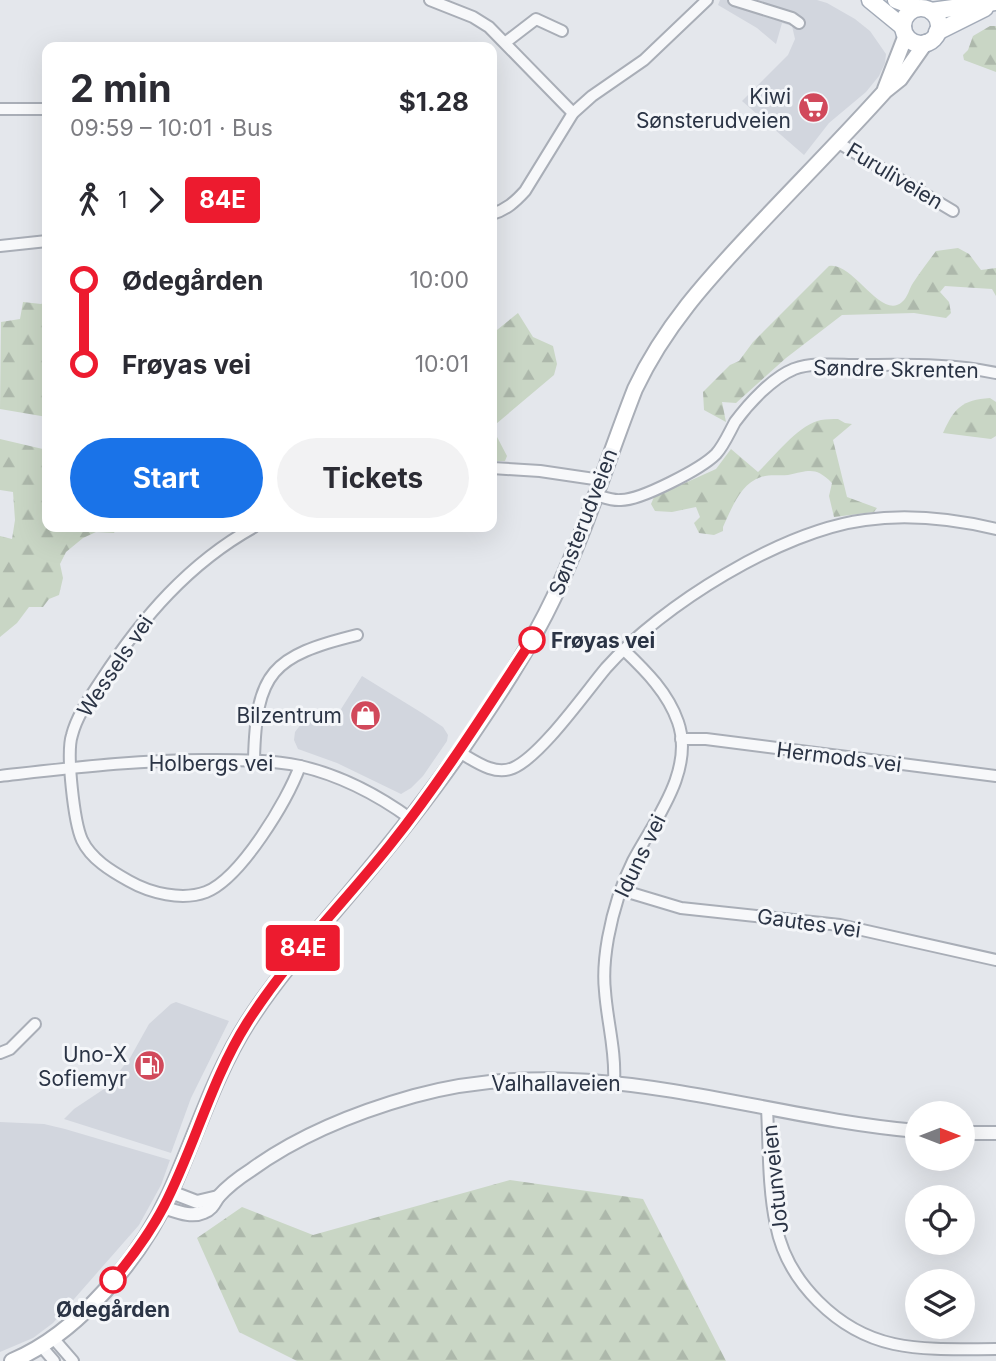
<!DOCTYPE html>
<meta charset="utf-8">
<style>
body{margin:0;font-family:Inter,sans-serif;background:#f2f2f3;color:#2b2b33;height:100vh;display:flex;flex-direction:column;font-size:26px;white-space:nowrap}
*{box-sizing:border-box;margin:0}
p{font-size:23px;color:#7c7c81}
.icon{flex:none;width:38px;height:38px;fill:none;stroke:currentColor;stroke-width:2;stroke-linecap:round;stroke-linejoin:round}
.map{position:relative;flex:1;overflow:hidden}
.sheet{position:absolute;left:42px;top:42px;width:455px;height:490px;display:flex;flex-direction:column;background:#fff;border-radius:14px;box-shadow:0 7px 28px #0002}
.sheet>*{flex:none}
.badge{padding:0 14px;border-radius:5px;font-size:24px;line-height:46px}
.needle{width:46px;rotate:90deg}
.controls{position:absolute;left:905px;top:1101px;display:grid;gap:14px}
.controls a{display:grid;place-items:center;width:70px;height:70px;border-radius:50%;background:#fff;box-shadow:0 7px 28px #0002;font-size:35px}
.map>.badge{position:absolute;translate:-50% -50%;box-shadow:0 0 0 4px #fff}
.legs{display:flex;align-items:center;gap:10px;height:77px;padding:0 28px;font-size:23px}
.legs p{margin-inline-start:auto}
.headline{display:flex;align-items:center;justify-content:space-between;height:119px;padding:0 28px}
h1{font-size:38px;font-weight:700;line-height:52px}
.button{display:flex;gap:14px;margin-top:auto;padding:14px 28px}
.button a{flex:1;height:80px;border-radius:42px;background:#1a73e8;color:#fff;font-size:28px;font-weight:700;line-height:80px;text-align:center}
.button a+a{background:#f2f2f3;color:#2b2b33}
ul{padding:0 28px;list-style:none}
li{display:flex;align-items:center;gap:24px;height:84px;font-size:26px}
li i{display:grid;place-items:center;width:10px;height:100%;margin:0 9px;background:currentColor}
li i::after{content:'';width:18px;height:18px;margin:-9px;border:5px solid;border-radius:50%;background:#fff}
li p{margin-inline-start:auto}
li:first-child i{background:linear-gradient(#0000 50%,currentColor 0)}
li:last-child i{background:linear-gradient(currentColor 50%,#0000 0)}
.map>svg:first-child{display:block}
.built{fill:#d2d6de}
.forest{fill:url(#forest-firs)}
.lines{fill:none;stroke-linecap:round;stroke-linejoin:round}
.minor-casing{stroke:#a9aeb7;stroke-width:14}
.tertiary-casing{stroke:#a9aeb7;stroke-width:16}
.secondary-casing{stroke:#a9aeb7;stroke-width:18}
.primary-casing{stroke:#a3abb8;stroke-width:19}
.minor{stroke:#f7f8fa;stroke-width:10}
.tertiary{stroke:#f7f8fa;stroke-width:12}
.secondary{stroke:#fff;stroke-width:14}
.primary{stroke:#fff;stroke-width:16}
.line-1-casing{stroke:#fff;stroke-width:16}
.line-1{stroke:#ed1b2f;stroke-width:10}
.stop-1-dot{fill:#fff;stroke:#ed1b2f;stroke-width:3.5}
.labels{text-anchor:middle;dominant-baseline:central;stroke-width:6;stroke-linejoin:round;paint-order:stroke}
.poi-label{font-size:21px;fill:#2b3445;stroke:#f4f6f9;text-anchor:end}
.street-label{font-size:21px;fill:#2b3445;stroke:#f4f6f9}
.stop-label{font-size:21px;font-weight:bold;fill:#2b3445;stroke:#f4f6f9;text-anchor:start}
</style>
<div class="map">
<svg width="996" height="1361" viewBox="0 0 996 1361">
<defs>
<pattern id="forest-firs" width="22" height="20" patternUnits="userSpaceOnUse" patternTransform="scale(1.75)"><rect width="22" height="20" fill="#c9d6c5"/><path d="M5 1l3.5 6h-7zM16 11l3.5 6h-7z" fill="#adb8ab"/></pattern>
</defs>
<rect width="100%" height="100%" fill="#e4e7ec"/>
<g class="built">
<polygon points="720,0 817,0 827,3 855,19 870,31 886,54 885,63 879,76 866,92 829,123 804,155 742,101 788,55 795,39 792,26 782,23 776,44 757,28 718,5"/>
<polygon points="362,676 422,713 443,727 448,735 447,741 423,776 411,788 401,794 337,763 298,749 294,740 295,732 311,711 336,717"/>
<polygon points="176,1002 229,1021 191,1098 171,1153 64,1119 74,1109 107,1087 130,1058 149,1024 171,1004"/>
<polygon points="0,1122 44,1124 65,1129 170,1160 161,1185 139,1225 53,1323 33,1338 0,1352"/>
</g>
<g class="forest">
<polygon points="990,26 996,26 996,72 964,60 963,55 968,50 973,36"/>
<path d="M 958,248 L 969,254 L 981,270 L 996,268 L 996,296 L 992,289 L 945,286 L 940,292 L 949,302 L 951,313 L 946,318 L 914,313 L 842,315 L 786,358 L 736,403 L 722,402 L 726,422 L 704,410 L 703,392 L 730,365 L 739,361 L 753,342 L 829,266 C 853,261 881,321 902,302 C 908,297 909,289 913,283 C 920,272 928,262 936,251 Z"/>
<polygon points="47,301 47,417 0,409 1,322 20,319 23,302 41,304"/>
<polygon points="518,313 533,337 553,346 557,364 554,375 496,424 496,435 507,456 505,461 492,461 492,334"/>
<path d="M 990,398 L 996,402 L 996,436 L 991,439 L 943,433 C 954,408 962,400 990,398 Z"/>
<path d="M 838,419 L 845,423 L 852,424 L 833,440 L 847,497 L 877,508 L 874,512 L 834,517 L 829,496 L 832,483 C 815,466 809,471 788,475 C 779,476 770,474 761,477 C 740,484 732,508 723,527 L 723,531 L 714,535 L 699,533 L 694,523 L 700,517 L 696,507 L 672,512 L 655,511 L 651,504 L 654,497 L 716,469 L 731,449 L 758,472 C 774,457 799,424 821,420 C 826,419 833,419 838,419 Z"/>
<polygon points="0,439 47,450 47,527 117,527 114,533 96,532 83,538 66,552 60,564 63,578 59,595 49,599 43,607 29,607 17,623 0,637 0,536 12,539 15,520 13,492 0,490"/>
<polygon points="510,1180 643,1199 726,1361 297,1361 239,1332 197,1238 242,1207 313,1235"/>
</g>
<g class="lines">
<defs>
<g id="minor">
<polyline points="430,0 473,17 489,27 573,113"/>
<polyline points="734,0 792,18 799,23"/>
<polyline points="506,42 536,19 562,31"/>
<polyline points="0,109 47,109"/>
<polyline points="837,142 953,211"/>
<path d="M 492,214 C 506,210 515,202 525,191 L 573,113 L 592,96 L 644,60 L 707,0"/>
<polyline points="0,246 47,241"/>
<polyline points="492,468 540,471 601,480"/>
<path d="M 595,495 C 603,497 612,501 621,500 C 641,500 701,469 716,454 C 724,445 729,433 735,422 C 749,403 772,378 794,369 C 814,362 838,365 858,365 C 904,365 951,363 996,373"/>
<path d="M 254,527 C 189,563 142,618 102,679 C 91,696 77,715 72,735 C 66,753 74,822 82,840 C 91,859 111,871 129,881 C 150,893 182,901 206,892 C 241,878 287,801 300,766"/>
<polyline points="681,739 706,739 996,776"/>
<path d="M 459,752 C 475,761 494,776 513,768 C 541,756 585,693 606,668 C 662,605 781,531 865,520 C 908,514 954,519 996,529"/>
<path d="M 254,760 C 256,672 272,656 357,635"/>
<path d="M 0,776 C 71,768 143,759 214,760 C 243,760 272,760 300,766 C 339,775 378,795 411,819"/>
<polyline points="621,890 681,908 840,925 996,960"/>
<polyline points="0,1053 10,1049 35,1024"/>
<path d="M 614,1082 C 616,1051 607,1021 605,991 C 603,973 605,955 608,938 C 613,911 621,885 633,861 C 654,821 695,771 678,722 C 668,693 646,671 624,650"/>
<path d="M 767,1108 C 769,1146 768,1188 776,1225 C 787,1282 838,1332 894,1344 C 927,1351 963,1349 996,1349"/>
<polyline points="53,1338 73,1361"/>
<polyline points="41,1346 54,1361"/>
</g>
<g id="tertiary">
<polyline points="962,1133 996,1133"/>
<polyline points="171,1192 197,1202 218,1197"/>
<path d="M 163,1207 C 176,1211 191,1218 204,1212 C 212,1209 214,1203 218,1197 C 227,1187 240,1177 251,1170 C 299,1135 357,1112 414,1096 C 586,1048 747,1116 917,1131"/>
</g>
<g id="secondary">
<polyline points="885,89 906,35"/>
<path d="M 12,1361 C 79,1333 140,1258 170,1193 C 196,1136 214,1075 248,1022 C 279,974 318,931 354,888 C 391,844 426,800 459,753 C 493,703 528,652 554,597 C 586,530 608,458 635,389 C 664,327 707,280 753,231 C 797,184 842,139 885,91 L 900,79 L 926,42"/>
</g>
<g id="primary">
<polyline points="870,0 903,27"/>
<polyline points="896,0 917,8"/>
<circle cx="921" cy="26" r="18"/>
<polyline points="931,11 996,2"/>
<polyline points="937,32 985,8"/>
</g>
</defs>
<use href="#minor" class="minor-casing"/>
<use href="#tertiary" class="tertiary-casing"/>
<use href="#secondary" class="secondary-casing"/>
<use href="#primary" class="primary-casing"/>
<use href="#minor" class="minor"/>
<use href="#tertiary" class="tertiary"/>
<use href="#secondary" class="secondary"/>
<use href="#primary" class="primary"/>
</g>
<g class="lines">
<defs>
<path id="line-1" d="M 113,1280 C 132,1257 150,1233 164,1206 C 195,1146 211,1080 247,1023 C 288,958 343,904 390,845 C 442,780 486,710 532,640"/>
</defs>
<use href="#line-1" class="line-1-casing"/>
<use href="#line-1" class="line-1"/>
</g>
<defs>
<symbol id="supermarket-disc" viewBox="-11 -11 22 22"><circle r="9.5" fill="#d1495b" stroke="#f4f6f9"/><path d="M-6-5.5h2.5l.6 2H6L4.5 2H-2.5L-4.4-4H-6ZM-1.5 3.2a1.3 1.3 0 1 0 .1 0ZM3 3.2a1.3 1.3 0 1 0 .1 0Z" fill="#fff"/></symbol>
<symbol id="shop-disc" viewBox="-11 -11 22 22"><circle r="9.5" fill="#d1495b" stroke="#f4f6f9"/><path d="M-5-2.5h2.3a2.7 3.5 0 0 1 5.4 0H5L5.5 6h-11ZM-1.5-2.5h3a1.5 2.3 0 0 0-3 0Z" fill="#fff"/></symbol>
<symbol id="fuel-disc" viewBox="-11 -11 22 22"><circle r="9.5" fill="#d1495b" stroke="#f4f6f9"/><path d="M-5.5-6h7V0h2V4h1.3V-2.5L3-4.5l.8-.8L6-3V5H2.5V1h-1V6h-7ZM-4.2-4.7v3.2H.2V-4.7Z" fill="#fff"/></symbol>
</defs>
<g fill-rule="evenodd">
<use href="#supermarket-disc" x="796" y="90" width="35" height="35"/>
<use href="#shop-disc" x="348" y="698" width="35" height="35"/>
<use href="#fuel-disc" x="132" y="1048" width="35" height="35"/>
</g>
<g class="stop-1-dot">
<circle cx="532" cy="640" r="12"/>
<circle cx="113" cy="1280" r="12"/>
</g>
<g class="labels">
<g class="poi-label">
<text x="791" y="96">Kiwi<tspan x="791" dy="24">Sønsterudveien</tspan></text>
<text x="342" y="715">Bilzentrum</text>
<text x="127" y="1054">Uno-X<tspan x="127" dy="24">Sofiemyr</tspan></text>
</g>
<g class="street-label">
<text transform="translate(895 176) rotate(31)">Furuliveien</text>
<text transform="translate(896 369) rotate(1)">Søndre Skrenten</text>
<text transform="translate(583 522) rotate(-69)">Sønsterudveien</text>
<text transform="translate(115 666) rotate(-56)">Wessels vei</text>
<text transform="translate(839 757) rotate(7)">Hermods vei</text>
<text x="211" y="763">Holbergs vei</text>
<text transform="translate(640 856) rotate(-64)">Iduns vei</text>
<text transform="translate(809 923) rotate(8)">Gautes vei</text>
<text x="556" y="1083">Valhallaveien</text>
<text transform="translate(775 1179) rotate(-96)">Jotunveien</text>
</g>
<g class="stop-label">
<text x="551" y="640">Frøyas vei</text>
<text x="113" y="1309" text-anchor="middle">Ødegården</text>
</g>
</g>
</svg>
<div class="controls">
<a><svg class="needle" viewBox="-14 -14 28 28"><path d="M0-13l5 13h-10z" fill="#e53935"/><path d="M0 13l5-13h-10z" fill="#7c7c81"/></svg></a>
<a><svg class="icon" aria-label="locate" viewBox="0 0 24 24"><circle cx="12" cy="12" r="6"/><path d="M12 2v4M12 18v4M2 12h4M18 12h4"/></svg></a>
<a><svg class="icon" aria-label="layers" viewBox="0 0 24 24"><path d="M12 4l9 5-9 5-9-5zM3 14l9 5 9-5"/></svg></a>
</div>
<b class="badge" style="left:303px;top:948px;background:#ed1b2f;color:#fff">84E</b>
<section class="sheet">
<div class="headline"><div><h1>2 min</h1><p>09:59 – 10:01 · Bus</p></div><b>$1.28</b></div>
<div class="legs"><svg class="icon" aria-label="walk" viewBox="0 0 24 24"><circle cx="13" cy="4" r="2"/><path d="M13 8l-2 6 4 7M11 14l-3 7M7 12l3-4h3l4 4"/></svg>1<svg class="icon" aria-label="forward" viewBox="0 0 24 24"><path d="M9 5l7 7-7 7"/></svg><b class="badge" style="background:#ed1b2f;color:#fff">84E</b></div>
<ul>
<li><i style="color:#ed1b2f"></i><b>Ødegården</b><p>10:00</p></li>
<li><i style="color:#ed1b2f"></i><b>Frøyas vei</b><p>10:01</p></li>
</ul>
<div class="button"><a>Start</a><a>Tickets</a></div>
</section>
</div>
